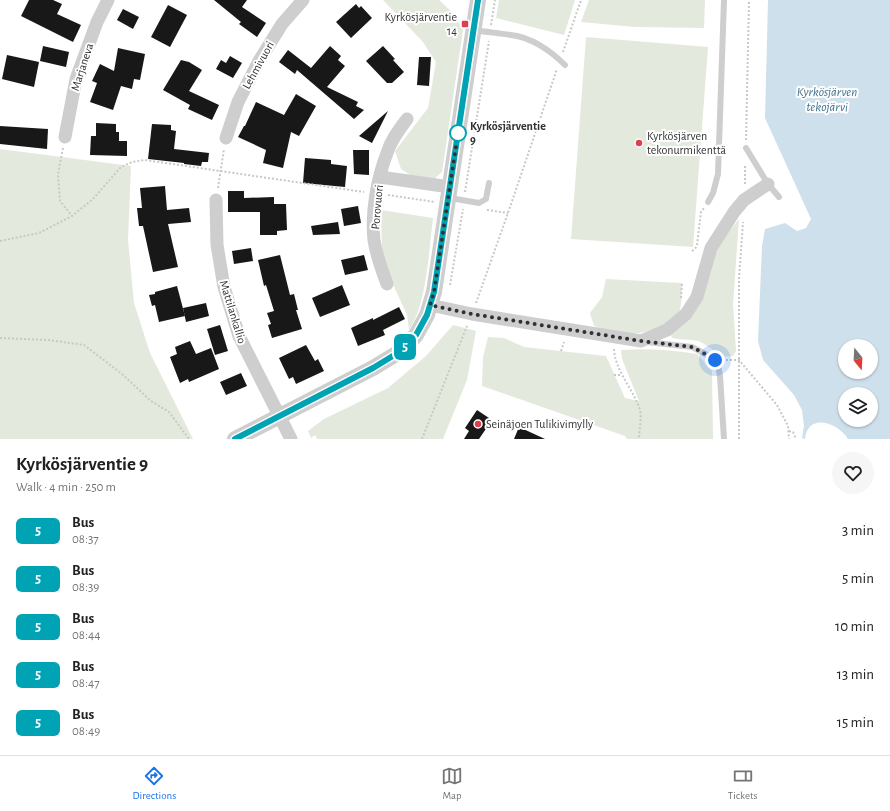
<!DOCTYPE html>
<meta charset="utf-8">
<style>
body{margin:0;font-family:"Alegreya Sans",sans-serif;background:#f6f6f6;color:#202124;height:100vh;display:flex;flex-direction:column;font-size:15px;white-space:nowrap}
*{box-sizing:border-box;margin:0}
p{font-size:13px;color:#757577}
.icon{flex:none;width:22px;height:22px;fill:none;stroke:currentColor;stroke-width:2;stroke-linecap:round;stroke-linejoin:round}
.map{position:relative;height:439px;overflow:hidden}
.details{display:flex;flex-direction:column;background:#fff;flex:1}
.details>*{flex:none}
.badge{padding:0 8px;border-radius:6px;font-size:14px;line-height:26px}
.needle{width:26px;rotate:162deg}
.fabs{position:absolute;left:838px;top:339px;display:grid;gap:8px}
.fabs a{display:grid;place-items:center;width:40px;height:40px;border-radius:50%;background:#fff;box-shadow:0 1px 3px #0004;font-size:20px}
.you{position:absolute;width:20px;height:20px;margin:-10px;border:3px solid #fff;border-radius:50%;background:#1a73e8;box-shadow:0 0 0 6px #1a73e833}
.map>.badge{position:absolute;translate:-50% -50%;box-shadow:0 0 0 2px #fff}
.round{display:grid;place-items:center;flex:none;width:42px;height:42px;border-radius:21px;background:#f6f6f6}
.head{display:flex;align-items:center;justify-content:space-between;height:68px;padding:0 16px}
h1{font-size:19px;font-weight:700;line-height:30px}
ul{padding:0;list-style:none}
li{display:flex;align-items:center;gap:12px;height:48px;padding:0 16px}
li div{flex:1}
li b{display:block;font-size:15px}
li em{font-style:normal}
li .badge{min-width:44px;font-weight:700;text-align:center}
.tab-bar{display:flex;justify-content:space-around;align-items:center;height:56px;border-top:1px solid #e0e0e0;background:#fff;font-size:11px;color:#757577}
.tab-bar a{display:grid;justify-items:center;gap:2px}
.tab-bar .current{color:#1a73e8}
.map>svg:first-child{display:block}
.green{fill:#e4e9dd}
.water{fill:#cee0eb;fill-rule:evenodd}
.building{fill:#181818}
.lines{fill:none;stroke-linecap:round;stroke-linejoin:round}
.path{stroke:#c8c8c8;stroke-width:2;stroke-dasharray:2 2;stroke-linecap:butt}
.service{stroke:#cecece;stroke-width:6}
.minor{stroke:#cecece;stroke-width:13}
.tertiary{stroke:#cecece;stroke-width:16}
.line-casing{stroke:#fff;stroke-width:9}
.line{stroke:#00a3b4;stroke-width:6}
.walk{stroke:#313131;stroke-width:4;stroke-dasharray:0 7.2}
.poi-dot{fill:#da4050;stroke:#fff;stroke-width:1.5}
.stop-dot{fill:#fff;stroke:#00a3b4;stroke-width:2}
.labels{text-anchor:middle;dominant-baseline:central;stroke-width:4;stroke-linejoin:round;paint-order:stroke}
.poi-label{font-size:12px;fill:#313131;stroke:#fff;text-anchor:start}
.street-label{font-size:12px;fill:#313131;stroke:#fff}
.stop-label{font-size:12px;font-weight:bold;fill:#313131;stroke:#fff;text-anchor:start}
.water-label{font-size:13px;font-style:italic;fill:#43738e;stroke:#fff}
</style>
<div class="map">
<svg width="890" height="439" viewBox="0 0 890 439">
<rect width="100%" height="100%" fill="#fff"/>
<g class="green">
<polygon points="383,0 439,0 453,13 463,30 442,172 434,179 415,178 401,169 395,151 428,108 436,62 423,42"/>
<polygon points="499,0 575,0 564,35 496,18"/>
<polygon points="589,0 705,0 704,28 635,27 581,22"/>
<polygon points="586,37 708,47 693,247 571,239"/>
<polygon points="0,149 131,166 128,240 134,303 150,353 193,439 0,439"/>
<path d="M 381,210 L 433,218 C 429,250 427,303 409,330 L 407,315 L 392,282 L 382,254 Z"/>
<path d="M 739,219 L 733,304 L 736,351 L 733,356 C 719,359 710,345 698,341 C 689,339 680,340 672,338 L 671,335 L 701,300 L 711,272 L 715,254 L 726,235 Z"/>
<path d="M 606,279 L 682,283 C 681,293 683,308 677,317 C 673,322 666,324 661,326 C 633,338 622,335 594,326 L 590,313 L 602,297 Z"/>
<polygon points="453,325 476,331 467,380 443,439 317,439 315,435 311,438 308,431 324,419 388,388 426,356"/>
<path d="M 488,337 L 504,338 L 524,347 L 606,356 L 625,398 L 639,401 L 622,359 L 621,350 C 647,348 672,350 697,354 L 712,371 L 713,439 L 627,439 L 625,436 L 482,386 L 483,357 Z"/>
</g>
<path class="water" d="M 768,0 L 890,0 L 890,439 L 848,439 C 838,423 808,412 805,439 L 802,438 L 804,426 L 802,410 L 794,395 L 763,360 L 758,341 L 762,246 L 765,229 L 785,223 L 797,231 L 806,228 L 811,219 L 765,118 ZM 845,346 L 871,346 L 871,372 L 845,372 ZM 845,394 L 871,394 L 871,420 L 845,420 Z"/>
<g class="building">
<polygon points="29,0 53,0 62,4 57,14 81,25 73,42 21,16"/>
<polygon points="214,0 247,0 242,7 266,23 257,37 239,24 241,22"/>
<polygon points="356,4 359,8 361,6 372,18 351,38 336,22"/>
<polygon points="168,5 187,15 170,47 151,37"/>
<polygon points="123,9 139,17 133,29 117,20"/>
<polygon points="43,46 69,52 66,67 40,61"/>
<polygon points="330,46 341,56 338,60 345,66 327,87 358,102 356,106 364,110 354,119 297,70 295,74 279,62 288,50 311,68"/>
<polygon points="383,46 395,59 393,60 404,72 392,83 387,83 366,61"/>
<polygon points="118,48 145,54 140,80 134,79 132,89 121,86 113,110 90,102 97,83 92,81 100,64 114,71"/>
<polygon points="7,55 39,62 34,87 2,79"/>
<polygon points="230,56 242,63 233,78 216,69 221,60 226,63"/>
<polygon points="419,57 431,57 429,86 417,85"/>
<polygon points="181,60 189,62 202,70 189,91 219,105 212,120 188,109 190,105 163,90"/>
<polygon points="296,94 316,106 299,136 291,132 283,168 263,163 266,150 238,137 244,126 245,126 256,102 284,115"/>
<polygon points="388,111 372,143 359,136"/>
<polygon points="96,123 116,124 116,132 119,132 119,141 127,141 127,156 90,155 91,136 96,136"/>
<polygon points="152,124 171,125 171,130 176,131 174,149 209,153 208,162 202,162 201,166 184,164 184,163 148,159"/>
<polygon points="0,126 48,129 47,149 0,144"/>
<polygon points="353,150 369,150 369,175 354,174"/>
<polygon points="305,158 331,160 331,164 347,166 345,187 303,183"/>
<polygon points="165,186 167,210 189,208 191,222 168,224 178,267 153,272 143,226 139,226 137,208 142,208 140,188"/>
<polygon points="228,191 244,191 244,198 274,197 274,204 286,204 287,230 277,231 277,235 260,235 260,212 228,212"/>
<polygon points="358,206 361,223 344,226 341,209"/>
<polygon points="338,222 340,234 313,235 311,226"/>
<polygon points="251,248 253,261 234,264 232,251"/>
<polygon points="280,255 290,295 294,294 298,310 296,310 302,329 272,338 268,325 271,324 267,313 274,311 266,285 264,286 258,260"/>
<polygon points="364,255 368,270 345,275 341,260"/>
<polygon points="342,285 350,305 320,317 312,298"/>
<polygon points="177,286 185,316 159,322 155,305 152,306 149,295 155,294 155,292"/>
<polygon points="206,303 209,316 186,322 183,308"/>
<polygon points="399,307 405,319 383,330 385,335 358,346 351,328 373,318 373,320"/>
<polygon points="220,325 228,351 215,355 207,329"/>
<polygon points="190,341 196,354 211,348 219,369 189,382 188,379 180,383 170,357 177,354 175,347"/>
<polygon points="306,345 315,361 318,359 324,371 296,384 293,377 289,379 279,358"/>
<polygon points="241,373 247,386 226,395 220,382"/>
<polygon points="477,410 492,420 479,439 464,439 469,431 465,428"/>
<polygon points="519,427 545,439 514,439"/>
</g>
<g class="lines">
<g class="path">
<polyline points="491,25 495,0"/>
<polyline points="563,52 581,0"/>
<polyline points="746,140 749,0"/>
<polyline points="63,148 58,174 60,201 72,216"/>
<polyline points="745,184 745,164"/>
<polyline points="218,188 224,149"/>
<polyline points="465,192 489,41"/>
<polyline points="388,195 435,202"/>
<polyline points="487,210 508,213"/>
<polyline points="0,241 39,233 72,216 93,199 121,167 132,162 145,160 364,192"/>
<polyline points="692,251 695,249 697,245 701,212 704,208"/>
<polyline points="450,285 463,209"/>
<polyline points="681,298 682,283"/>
<polyline points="476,303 508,213 557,69"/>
<polyline points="0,338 49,340 84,345 122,374 151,401 169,412 189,439"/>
<path d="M 614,349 C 615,371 634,390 640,410 C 642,419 639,430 639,439"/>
<polyline points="561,351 564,342"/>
<polyline points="726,360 739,360 777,405 788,426 789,439"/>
<polyline points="614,375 622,375"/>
<polyline points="789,431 793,432 796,439"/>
<polyline points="422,439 467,326"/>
<polyline points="739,439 739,279 743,222"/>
</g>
<g class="service">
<path d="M 474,30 C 486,32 498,33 511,35 C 531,37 551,51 565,65"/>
<polyline points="746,148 768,184 779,197"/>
<polyline points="450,198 479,203 486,199 489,183"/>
<polyline points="708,202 713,193 718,174 724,0"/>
<polyline points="647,342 692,347 713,358 718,365 720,376 724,439"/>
</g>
<g class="minor">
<polyline points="65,137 76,79 97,22 108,0"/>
<polyline points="226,138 238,102 259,61 282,24 303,0"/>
<polyline points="380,177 450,187"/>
<polyline points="216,200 217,245 224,287 239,336 291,439"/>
<path d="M 387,284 C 382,270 376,255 374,240 C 371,212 377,179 387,153 C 391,140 399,130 407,119"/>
<polyline points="430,305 472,314 641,341 667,330 686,314 697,297 711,248 734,212 744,200 768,184"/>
</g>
<polyline class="tertiary" points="235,439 373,368 401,351 416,335 427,315 434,292 478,0"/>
</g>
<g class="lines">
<defs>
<polyline id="line" points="235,439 373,368 401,351 416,335 427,315 434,292 478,0"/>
</defs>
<use href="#line" class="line-casing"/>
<use href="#line" class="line"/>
<polyline class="walk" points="458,133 434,292 430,305 472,314 641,341 692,347 713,358 715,360"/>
</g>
<g class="poi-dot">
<rect x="461" y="20" width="8" height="8" rx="2"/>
<circle cx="639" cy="143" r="4"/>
<circle cx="478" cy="424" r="4"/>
</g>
<circle class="stop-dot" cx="458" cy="133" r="8"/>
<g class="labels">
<g class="poi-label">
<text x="457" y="17" text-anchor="end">Kyrkösjärventie<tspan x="457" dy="14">14</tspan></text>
<text x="647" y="136">Kyrkösjärven<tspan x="647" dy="14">tekonurmikenttä</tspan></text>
<text x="486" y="424">Seinäjoen Tulikivimylly</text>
</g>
<g class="street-label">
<text transform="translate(258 65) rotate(-61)">Lehmivuori</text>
<text transform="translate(82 67) rotate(-72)">Marjaneva</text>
<text transform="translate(377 207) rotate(-85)">Porovuori</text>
<text transform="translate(233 312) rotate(73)">Mattilankallio</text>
</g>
<g class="stop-label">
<text x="470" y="126">Kyrkösjärventie<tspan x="470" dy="14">9</tspan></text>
</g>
<g class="water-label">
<text x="827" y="92">Kyrkösjärven<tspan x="827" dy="15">tekojärvi</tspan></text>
</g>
</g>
</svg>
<div class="fabs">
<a><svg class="needle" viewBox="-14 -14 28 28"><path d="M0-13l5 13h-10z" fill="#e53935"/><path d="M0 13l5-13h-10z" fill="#757577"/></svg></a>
<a><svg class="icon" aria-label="layers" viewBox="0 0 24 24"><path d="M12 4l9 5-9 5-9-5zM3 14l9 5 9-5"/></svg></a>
</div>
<div class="you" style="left:715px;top:360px"></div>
<b class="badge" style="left:405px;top:347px;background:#00a3b4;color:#fff">5</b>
</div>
<section class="details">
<div class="head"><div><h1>Kyrkösjärventie 9</h1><p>Walk · 4 min · 250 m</p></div><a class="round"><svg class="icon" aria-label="heart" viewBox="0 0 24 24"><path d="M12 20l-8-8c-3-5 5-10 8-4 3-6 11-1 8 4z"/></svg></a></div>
<ul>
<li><span class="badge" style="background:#00a3b4;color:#fff">5</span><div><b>Bus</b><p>08:37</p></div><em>3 min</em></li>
<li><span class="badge" style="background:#00a3b4;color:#fff">5</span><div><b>Bus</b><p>08:39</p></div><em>5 min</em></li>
<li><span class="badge" style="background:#00a3b4;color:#fff">5</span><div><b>Bus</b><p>08:44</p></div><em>10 min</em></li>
<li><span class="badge" style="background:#00a3b4;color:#fff">5</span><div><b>Bus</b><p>08:47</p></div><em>13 min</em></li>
<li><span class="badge" style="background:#00a3b4;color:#fff">5</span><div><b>Bus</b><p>08:49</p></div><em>15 min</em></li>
</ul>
</section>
<nav class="tab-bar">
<a class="current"><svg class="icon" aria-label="directions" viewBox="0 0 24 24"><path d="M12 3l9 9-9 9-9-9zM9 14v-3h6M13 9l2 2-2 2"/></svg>Directions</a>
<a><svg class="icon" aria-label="map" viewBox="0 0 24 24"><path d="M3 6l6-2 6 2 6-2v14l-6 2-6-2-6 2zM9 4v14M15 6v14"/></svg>Map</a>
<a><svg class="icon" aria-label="tickets" viewBox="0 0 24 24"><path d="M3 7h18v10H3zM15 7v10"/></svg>Tickets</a>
</nav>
